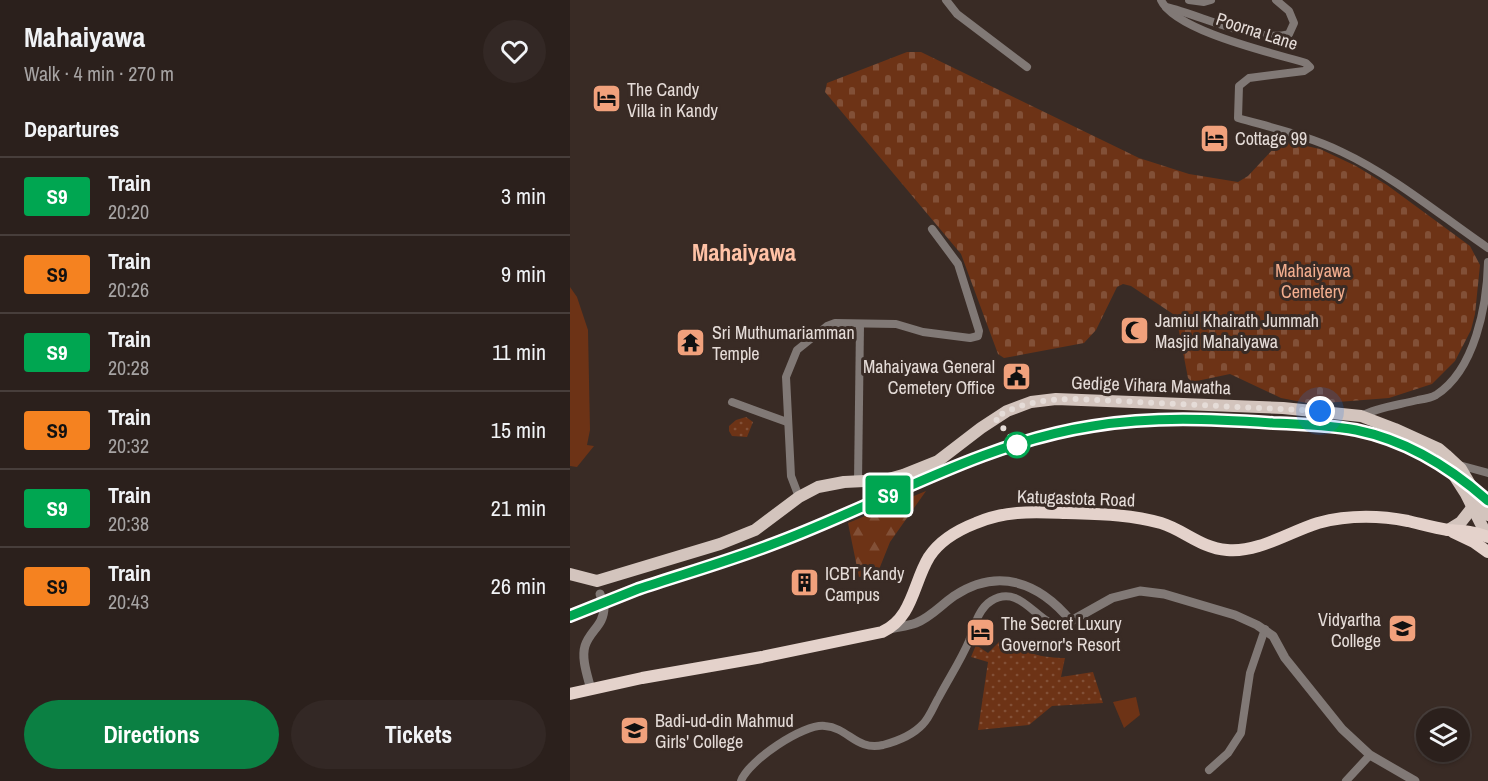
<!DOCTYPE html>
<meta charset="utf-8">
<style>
body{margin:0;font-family:"Archivo Narrow",sans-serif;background:#332825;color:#f1f3f6;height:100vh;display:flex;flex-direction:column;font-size:22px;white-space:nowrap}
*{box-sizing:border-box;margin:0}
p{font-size:20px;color:#a6a3a3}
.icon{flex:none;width:33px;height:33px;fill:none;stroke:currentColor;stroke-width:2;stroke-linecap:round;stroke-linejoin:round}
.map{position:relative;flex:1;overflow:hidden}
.drawer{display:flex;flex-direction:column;background:#2b201c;width:570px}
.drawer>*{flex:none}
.badge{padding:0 12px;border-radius:4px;font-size:21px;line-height:39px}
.fabs{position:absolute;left:846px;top:708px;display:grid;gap:12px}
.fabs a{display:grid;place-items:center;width:54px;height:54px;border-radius:50%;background:#2b201c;box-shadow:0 2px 4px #0004,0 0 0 2px #473e3b;font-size:30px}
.you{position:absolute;width:30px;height:30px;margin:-15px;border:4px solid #fff;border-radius:50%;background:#1a73e8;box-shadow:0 0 0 9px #1a73e833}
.map>.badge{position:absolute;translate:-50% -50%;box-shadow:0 0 0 3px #fff}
h2{padding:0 24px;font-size:22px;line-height:54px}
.round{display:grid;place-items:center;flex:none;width:63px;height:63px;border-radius:32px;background:#332825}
.head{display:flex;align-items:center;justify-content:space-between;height:102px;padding:0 24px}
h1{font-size:28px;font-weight:700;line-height:45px}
.primary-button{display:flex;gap:12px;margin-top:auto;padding:12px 24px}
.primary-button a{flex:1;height:69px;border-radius:36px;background:#0b8043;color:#fff;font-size:24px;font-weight:700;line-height:69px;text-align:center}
.primary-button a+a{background:#332825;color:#f1f3f6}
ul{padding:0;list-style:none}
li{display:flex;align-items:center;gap:18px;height:78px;padding:0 24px;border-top:2px solid #473e3b}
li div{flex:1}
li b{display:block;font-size:22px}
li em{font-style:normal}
li .badge{min-width:66px;font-weight:700;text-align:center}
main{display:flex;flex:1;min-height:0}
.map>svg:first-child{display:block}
.grass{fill:url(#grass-dots)}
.forest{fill:url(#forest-firs)}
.cemetery{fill:url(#cemetery-stones)}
.garden{fill:#6d3316}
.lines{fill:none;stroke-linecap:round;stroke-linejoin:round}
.minor{stroke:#817976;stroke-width:8}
.tertiary{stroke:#817976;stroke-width:9}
.primary{stroke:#d3c4bd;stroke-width:12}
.trunk{stroke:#e4d2cb;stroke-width:12}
.rail-casing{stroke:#8b7f7a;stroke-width:5}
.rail{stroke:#392b25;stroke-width:3;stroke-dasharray:9;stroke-linecap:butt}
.tertiary-bridge{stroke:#817976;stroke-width:9}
.line-casing{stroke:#fff;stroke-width:14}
.line{stroke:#00a651;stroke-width:9}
.walk{stroke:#e5dcd8;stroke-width:6;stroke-dasharray:0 10.8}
.stop-dot{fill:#fff;stroke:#00a651;stroke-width:3}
.labels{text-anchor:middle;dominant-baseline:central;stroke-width:6;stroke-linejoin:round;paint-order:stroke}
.street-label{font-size:18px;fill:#e5dcd8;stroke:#392b25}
.poi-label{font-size:18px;fill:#e5dcd8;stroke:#392b25;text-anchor:start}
.park-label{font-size:18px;fill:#f2ad8e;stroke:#392b25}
.district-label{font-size:24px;font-weight:bold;fill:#ffc2a6;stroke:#392b25}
</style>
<main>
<section class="drawer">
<div class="head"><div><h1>Mahaiyawa</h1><p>Walk · 4 min · 270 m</p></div><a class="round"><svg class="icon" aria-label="heart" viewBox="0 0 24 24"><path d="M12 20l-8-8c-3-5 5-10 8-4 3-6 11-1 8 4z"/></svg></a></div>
<h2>Departures</h2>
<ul>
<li><span class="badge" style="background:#00a651;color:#fff">S9</span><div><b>Train</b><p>20:20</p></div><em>3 min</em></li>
<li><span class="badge" style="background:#f58220;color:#111">S9</span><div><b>Train</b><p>20:26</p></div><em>9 min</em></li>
<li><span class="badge" style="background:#00a651;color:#fff">S9</span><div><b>Train</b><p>20:28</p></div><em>11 min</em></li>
<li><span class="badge" style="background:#f58220;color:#111">S9</span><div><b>Train</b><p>20:32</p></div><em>15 min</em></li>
<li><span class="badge" style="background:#00a651;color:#fff">S9</span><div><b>Train</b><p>20:38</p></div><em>21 min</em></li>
<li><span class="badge" style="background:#f58220;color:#111">S9</span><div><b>Train</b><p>20:43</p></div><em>26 min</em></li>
</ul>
<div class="primary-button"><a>Directions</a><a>Tickets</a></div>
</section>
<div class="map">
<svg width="918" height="781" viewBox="0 0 918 781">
<defs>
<pattern id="grass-dots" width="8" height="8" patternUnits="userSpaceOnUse" patternTransform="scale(1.5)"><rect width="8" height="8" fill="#6d3316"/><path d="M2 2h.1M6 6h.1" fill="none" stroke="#825037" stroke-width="1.8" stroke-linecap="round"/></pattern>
<pattern id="forest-firs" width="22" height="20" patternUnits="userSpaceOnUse" patternTransform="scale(1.5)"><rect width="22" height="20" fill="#6d3316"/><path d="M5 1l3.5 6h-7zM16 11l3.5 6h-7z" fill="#825037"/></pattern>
<pattern id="cemetery-stones" width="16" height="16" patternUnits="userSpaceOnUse" patternTransform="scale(1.5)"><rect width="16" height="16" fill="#6d3316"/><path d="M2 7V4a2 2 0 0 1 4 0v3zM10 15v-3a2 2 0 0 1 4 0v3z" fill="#825037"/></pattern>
</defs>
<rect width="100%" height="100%" fill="#392b25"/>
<g class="grass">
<polygon points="176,417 183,422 177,437 162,436 159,431 159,426 166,420"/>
<path d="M 435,636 C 457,654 467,657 495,658 L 491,677 L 523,672 L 533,703 L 482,706 L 459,725 L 408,730 L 418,662 L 401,657 L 406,645 L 418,653 Z"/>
</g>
<polygon class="forest" points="356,491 320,542 308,572 289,577 278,523"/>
<polygon class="cemetery" points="337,52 351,52 569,158 619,174 668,182 678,176 706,146 718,142 750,149 786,166 817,185 900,246 910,265 905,314 901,330 885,361 862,384 819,398 742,404 711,398 660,374 622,382 618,378 606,316 561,286 553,284 547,287 526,330 514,343 434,358 428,354 391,254 255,92 257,83"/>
<g class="garden">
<polygon points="0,287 7,297 18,330 20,430 17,445 24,446 7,467 0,466"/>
<polygon points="566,697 570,715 554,728 543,702"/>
</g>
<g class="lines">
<g class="minor">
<polyline points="376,0 387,14 457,67"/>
<path d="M 591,0 C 605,31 703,53 736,63 L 740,67 L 734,71 L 679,78 L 669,86 L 668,118 C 703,128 739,136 772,152 C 825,177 871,216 918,248"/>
<polyline points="619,0 634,2 641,0"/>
<path d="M 596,7 C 631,15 685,43 719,34 L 724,23 L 719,11 L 706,0"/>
<polyline points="162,402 217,422"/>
<path d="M 791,416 C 808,407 829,405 848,400 C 854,399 861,398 866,395 C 905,370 917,305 918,262"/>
<polyline points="889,465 918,473"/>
<polyline points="288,482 290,324"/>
<polyline points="229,497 221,476 216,377 227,350 257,326 265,323 326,324 353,332 400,338 408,336 409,331 388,264 362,229"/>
<polyline points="639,770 658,753 671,733 680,673 695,629"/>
<path d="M 171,781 C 178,761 234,723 255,726 C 279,728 286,751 313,745 C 328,741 343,735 353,724 C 360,717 364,705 369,697 C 379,678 391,660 399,641 C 404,628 408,609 421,601 C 456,579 472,641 501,621"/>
<polyline points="776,781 800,755"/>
</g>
<g class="tertiary">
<path d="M 320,629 C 328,627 338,626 346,623 C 361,617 371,605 384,596 C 428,567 469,582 501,621 L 542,598 L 570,591 L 594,594 L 665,615 L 687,625 L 703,636 L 715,658 L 772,729 L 800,755 L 845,781"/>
<path d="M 21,690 C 18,677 11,659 15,646 C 20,630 34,626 34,607"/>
</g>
<g class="primary">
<polyline points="880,469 896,494 917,536"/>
<polyline points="878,530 891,522 902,508"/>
<polyline points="0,574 27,581 150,544 185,530 229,497 248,487 274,482 315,480 333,475 368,461 411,428 437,411 461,402 486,399 713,408 791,416 825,429 869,449 876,455 891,469 918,515"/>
</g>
<g class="trunk">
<polyline points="883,532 904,542 918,552"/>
<path d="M 0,694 L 72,678 L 192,657 L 312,632 C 343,618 343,583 359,557 C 370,540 388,530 406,523 C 436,510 464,512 496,513 C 528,514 560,514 591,523 C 614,530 631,548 657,550 C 688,553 719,532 748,523 C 778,515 807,515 838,521 C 851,524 865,528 878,530 C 894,531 902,531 918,537"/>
</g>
<defs>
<polyline id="rail" points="0,616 66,590 203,544 382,468 450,443 522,426 607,418 694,422 786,430 843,449 885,475 918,501"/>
</defs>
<use href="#rail" class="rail-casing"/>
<use href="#rail" class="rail"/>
<polyline class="tertiary-bridge" points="30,594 34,607"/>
</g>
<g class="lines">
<defs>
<path id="line" d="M 0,616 C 23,607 45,598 68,589 C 113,574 159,561 203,544 C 309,505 410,443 523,426 C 583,416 643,419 703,423 C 731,424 759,425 786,430 C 835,440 881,468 918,501"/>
</defs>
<use href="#line" class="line-casing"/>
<use href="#line" class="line"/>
<path class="walk" d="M 447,445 L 425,418 C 451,402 477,399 507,399 L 750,411"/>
</g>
<defs>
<symbol id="hotel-square" viewBox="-11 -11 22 22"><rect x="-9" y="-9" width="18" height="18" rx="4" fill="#f1a17c" stroke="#392b25"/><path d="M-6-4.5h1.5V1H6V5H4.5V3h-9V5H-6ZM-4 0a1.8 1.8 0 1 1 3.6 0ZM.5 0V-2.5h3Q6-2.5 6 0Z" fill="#111"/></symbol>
<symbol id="mosque-square" viewBox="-11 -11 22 22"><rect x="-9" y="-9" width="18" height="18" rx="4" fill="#f1a17c" stroke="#392b25"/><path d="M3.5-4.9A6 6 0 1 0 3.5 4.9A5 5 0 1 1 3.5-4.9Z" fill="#111"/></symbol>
<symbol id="temple-square" viewBox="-11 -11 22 22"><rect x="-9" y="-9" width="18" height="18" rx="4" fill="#f1a17c" stroke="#392b25"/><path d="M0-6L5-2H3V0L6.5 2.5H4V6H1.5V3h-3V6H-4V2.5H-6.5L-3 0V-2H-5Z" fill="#111"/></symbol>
<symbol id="civic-square" viewBox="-11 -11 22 22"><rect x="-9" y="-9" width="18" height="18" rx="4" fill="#f1a17c" stroke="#392b25"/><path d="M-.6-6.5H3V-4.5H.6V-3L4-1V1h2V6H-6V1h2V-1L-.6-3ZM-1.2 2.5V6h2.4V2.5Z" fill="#111"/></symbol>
<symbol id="building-square" viewBox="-11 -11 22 22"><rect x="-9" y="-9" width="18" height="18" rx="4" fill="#f1a17c" stroke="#392b25"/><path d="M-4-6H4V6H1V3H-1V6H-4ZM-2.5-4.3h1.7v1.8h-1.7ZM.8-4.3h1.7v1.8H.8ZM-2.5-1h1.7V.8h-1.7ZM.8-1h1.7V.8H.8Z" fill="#111"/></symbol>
<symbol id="school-square" viewBox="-11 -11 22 22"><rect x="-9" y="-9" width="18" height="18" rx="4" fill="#f1a17c" stroke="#392b25"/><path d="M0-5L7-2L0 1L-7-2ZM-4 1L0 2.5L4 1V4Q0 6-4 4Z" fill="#111"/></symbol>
</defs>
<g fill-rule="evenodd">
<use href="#hotel-square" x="20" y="82" width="33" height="33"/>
<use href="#hotel-square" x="628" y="122" width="33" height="33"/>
<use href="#mosque-square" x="548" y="314" width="33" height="33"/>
<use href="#temple-square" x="104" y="326" width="33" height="33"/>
<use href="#civic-square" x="430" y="360" width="33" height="33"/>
<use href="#building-square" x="218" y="566" width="33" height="33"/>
<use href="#school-square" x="816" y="612" width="33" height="33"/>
<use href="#hotel-square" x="394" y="616" width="33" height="33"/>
<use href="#school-square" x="48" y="714" width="33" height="33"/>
</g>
<circle class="stop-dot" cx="447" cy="445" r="12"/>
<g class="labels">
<g class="street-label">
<text transform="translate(687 31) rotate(18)">Poorna Lane</text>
<text transform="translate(581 385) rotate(2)">Gedige Vihara Mawatha</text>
<text transform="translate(506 498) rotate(2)">Katugastota Road</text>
</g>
<g class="poi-label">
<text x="57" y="89">The Candy<tspan x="57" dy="21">Villa in Kandy</tspan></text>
<text x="665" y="138">Cottage 99</text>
<text x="585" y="320">Jamiul Khairath Jummah<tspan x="585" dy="21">Masjid Mahaiyawa</tspan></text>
<text x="142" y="332">Sri Muthumariamman<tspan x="142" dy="21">Temple</tspan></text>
<text x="425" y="366" text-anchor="end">Mahaiyawa General<tspan x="425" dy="21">Cemetery Office</tspan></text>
<text x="255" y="573">ICBT Kandy<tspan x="255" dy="21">Campus</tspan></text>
<text x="811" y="619" text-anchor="end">Vidyartha<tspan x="811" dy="21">College</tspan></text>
<text x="431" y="623">The Secret Luxury<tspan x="431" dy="21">Governor's Resort</tspan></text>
<text x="85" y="720">Badi-ud-din Mahmud<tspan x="85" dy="21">Girls' College</tspan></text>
</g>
<g class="park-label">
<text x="743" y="270">Mahaiyawa<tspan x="743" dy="21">Cemetery</tspan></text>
</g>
<g class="district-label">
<text x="174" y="252">Mahaiyawa</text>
</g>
</g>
</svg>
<div class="fabs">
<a><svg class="icon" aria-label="layers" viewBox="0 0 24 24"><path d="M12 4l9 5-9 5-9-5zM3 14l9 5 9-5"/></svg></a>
</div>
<div class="you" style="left:750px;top:411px"></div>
<b class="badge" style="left:318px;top:495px;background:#00a651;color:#fff">S9</b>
</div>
</main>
